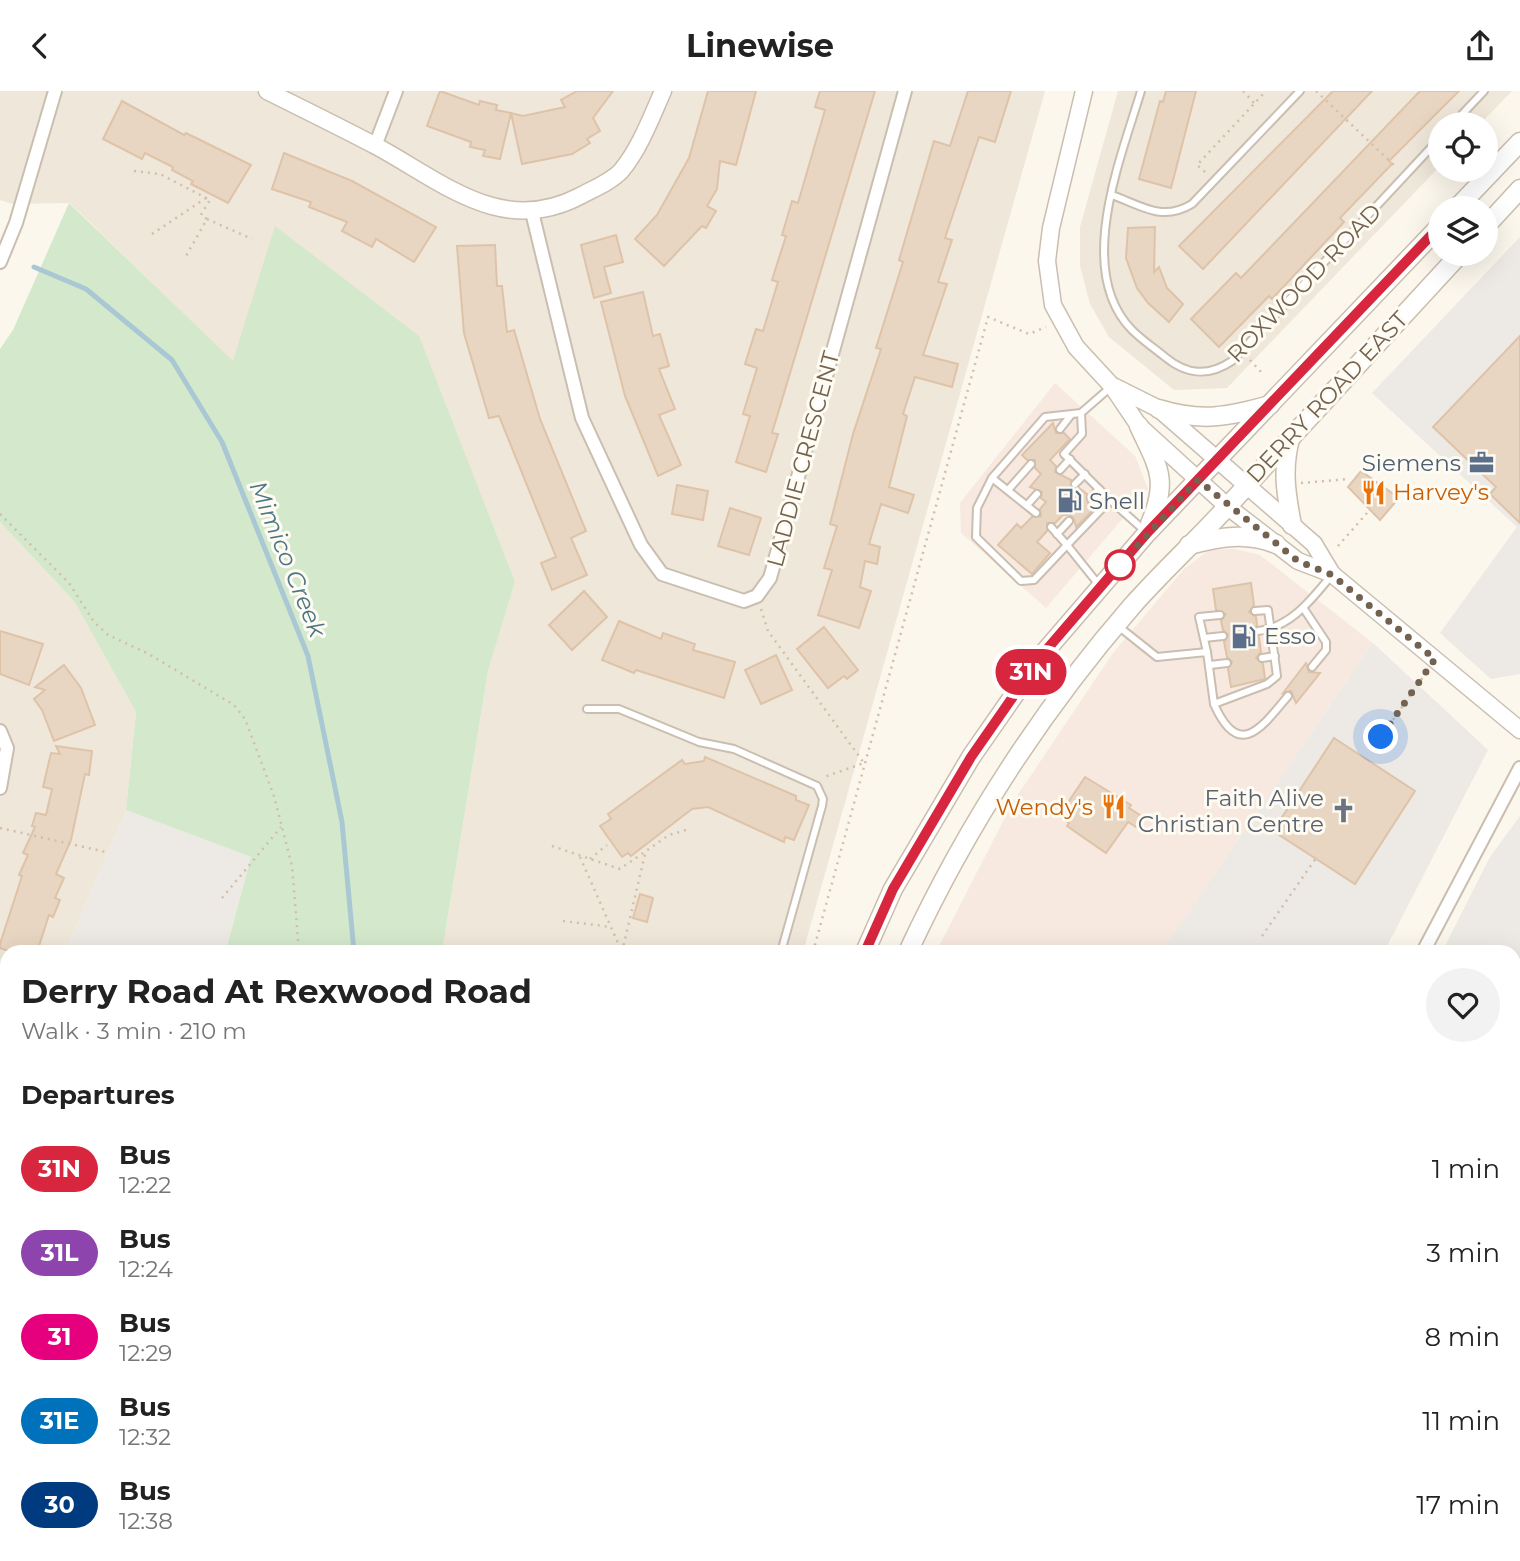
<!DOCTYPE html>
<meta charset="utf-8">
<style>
body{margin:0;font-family:Montserrat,sans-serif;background:#f2f2f2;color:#222;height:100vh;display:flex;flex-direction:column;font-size:26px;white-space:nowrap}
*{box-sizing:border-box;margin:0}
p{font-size:23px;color:#767676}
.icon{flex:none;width:38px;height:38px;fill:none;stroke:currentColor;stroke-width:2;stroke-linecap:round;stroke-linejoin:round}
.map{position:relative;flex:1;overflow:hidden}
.drawer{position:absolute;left:0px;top:854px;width:1521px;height:616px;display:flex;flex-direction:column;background:#fff;border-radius:21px 21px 0 0;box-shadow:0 7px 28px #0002}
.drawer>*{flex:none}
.badge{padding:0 14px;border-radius:23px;font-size:24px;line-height:46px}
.buttons{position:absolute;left:1428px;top:21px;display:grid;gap:14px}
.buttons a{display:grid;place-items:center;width:70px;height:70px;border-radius:50%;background:#fff;box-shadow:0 7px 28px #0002;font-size:35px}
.you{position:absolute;width:35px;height:35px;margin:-18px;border:5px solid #fff;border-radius:50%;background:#1a73e8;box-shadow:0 0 0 10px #1a73e833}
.map>.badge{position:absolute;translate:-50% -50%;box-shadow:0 0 0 4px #fff}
h2{padding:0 21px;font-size:26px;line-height:63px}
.round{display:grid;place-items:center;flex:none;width:74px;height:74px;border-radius:37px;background:#f2f2f2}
.summary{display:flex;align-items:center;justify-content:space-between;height:119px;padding:0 21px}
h1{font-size:33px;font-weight:700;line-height:52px}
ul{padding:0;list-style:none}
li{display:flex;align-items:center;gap:21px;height:84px;padding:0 21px}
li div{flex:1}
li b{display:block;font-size:26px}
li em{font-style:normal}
li .badge{min-width:77px;font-weight:700;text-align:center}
header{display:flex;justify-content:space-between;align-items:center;height:91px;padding:0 21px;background:#fff;font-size:32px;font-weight:700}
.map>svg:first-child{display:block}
.residential{fill:#efe7d9}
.commercial{fill:#f7e9df}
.industrial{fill:#ede9e4}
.green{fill:#d4e8cc}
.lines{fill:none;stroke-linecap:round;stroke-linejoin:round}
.stream{stroke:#aac8d4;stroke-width:5}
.building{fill:#e8d6c2;stroke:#dec3a9;stroke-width:2}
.service-casing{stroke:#cabeb0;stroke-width:10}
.minor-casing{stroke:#cabeb0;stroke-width:16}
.tertiary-casing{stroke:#cabeb0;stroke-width:19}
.secondary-casing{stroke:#cbbdac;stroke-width:21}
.path{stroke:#d3beaa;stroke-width:2.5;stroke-dasharray:2 5;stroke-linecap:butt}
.service{stroke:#fff;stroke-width:6}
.minor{stroke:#fff;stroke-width:12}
.tertiary{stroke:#fff;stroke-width:16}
.secondary{stroke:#fff;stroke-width:18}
.line-casing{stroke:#fff;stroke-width:16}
.line{stroke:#d7263d;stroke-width:10}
.walk{stroke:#746251;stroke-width:7;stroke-dasharray:0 12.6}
.stop-dot{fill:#fff;stroke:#d7263d;stroke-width:3.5}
.labels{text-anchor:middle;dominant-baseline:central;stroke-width:6;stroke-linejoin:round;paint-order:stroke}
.street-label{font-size:23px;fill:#746251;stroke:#fefbf3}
.service-label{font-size:23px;fill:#4e5e75;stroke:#fefbf3;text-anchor:start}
.food-label{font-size:23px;fill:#c56008;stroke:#fefbf3;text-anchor:start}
.worship-label{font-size:23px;fill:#5b616d;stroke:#fefbf3;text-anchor:end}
.water-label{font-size:24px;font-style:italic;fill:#4c7585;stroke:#fefbf3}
</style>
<header><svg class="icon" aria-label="back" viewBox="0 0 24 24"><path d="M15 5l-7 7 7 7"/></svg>Linewise<svg class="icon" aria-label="share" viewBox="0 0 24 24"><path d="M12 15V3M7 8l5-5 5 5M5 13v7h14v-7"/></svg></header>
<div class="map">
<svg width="1520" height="1470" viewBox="0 0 1520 1470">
<rect width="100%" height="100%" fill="#fbf7ec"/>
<g class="residential">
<polygon points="0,0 1045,0 803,861 442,861 488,580 515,491 233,271 70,112 12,113 0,109"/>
<polygon points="1118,0 1512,0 1480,33 1440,33 1440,75 1227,297 1174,299 1109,246 1090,213 1080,175 1080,136"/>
<polygon points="0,431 74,510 136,621 126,719 65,861 7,861 7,871 0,868"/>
<polygon points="0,1148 7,1151 7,1463 294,1463 291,1470 0,1470"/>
</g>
<g class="commercial">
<polygon points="1055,292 1135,365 1148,398 1046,517 961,442 960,412"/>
<polygon points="1234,458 1260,464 1373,552 1161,861 936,861 1013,711 1113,562 1184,478 1209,459"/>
<polygon points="0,868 7,871 7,1085 0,1082"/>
<polygon points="442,1463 645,1463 643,1470 437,1470"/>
</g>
<g class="industrial">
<polygon points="1520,146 1520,583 1491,588 1440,542 1517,436 1372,302"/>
<polygon points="1373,552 1488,659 1384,861 1161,861"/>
<polygon points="126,719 251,766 227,854 240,861 65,861"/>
<polygon points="1520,725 1520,1470 1294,1470 1276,1463 1514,1463 1514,861 1442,861 1490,766"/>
<polygon points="948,1463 1131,1463 1128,1470 963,1470"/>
</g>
<g class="green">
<polygon points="69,112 233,270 275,135 419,245 515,491 488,580 442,861 240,861 227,855 251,766 126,719 136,621 74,510 0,431 0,258 13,239"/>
<polygon points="294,1463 442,1463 437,1470 291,1470"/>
</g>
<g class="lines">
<g class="stream">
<polyline points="34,176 86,198 172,269 222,351 308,565 342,731 354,861"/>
<polyline points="351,1470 353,1463"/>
</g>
</g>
<g class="building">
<polygon points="440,0 479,14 480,10 497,14 496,19 511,22 500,68 483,65 485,59 470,56 471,51 427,35"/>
<polygon points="577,0 613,0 593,27 600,40 587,48 590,52 572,63 522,73 511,22 523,25 565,16 561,9"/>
<polygon points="708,0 756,0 736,74 720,70 717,98 707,115 716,120 706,137 702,135 664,175 635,148 657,124 689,67"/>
<polygon points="820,0 875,0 772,342 778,343 766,381 736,371 750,325 743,323 757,277 745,273 756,238 763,240 778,191 772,189 786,145 782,144 792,110 798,112 825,19 815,16"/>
<polygon points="968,0 1011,0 995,51 979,46 945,147 952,149 938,191 947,193 923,264 958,273 952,296 915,286 903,323 907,325 889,396 914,404 908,422 881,413 869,453 880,456 877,473 865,470 860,496 871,500 859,537 818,524 832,479 824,477 837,435 830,433 853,343 881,258 876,257 903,171 899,169 934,50 950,55"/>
<polygon points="1166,0 1196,0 1171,97 1139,88 1160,10 1163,11"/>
<polygon points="1333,0 1372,0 1203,178 1179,155"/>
<polygon points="1420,0 1459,0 1389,70 1392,73 1340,127 1344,131 1272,208 1269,205 1219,256 1191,228 1236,182 1241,187"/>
<polygon points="122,10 184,44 186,42 251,74 228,112 191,93 193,90 172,79 173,76 145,62 142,68 103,48"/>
<polygon points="284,62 352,90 436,136 414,171 376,148 372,156 342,140 347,131 309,116 311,111 272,98"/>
<polygon points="1155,136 1154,181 1159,176 1167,197 1183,213 1169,231 1148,212 1137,197 1126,167 1128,137"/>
<polygon points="616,144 623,171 604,176 611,202 594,207 581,154"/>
<polygon points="495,154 497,195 502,195 507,241 514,239 540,328 586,440 571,447 587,484 552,499 541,472 556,466 499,325 489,327 464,242 457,155"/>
<polygon points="643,201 653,245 660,243 669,275 659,278 675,318 659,324 681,374 658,385 625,305 601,211"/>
<polygon points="1520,245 1520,432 1490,403 1496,396 1433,336"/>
<polygon points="1053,332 1056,342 1064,342 1070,348 1050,369 1056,375 1055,381 1071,389 1072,397 1079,397 1087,403 1088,412 1098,414 1076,436 1074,428 1070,424 1063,424 1055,432 1047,432 1047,440 1037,451 1050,462 1032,483 998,454 1017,433 1021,437 1032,426 1041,425 1040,418 1046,411 1041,407 1042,401 1030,396 1041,383 1035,377 1035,369 1027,369 1022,364"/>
<polygon points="1361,380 1399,407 1380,429 1348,396"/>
<polygon points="677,394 708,400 703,429 672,423"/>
<polygon points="730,417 761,427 749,464 718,455"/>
<polygon points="1251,492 1254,514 1249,521 1256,526 1257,534 1252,541 1259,546 1261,561 1256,567 1263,573 1265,588 1231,596 1228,578 1232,571 1227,566 1224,551 1228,544 1223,539 1221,530 1226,523 1216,519 1213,498"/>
<polygon points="584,500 607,526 572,559 549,534"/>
<polygon points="619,530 661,548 663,542 695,553 693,559 735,571 724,607 636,579 634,582 602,569"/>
<polygon points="824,536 858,579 847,588 844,585 828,597 797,558"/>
<polygon points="0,540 43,553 29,594 0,583"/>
<polygon points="776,564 792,599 761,613 745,579"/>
<polygon points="1306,572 1309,581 1320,582 1296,612 1291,600 1283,602"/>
<polygon points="64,574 81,597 95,634 54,650 42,619 34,608 45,599 35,596"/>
<polygon points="1334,647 1415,700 1355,793 1273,740"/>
<polygon points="56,655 92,660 89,684 85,683 71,749 56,783 64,787 55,807 60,809 53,826 49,824 37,861 11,861 0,857 0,853 22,785 19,784 28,764 23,762 35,736 32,735 36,722 46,724 52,698 43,696 51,662 60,663"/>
<polygon points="705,666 796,705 796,709 809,714 794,749 785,746 784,751 708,716 692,718 631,765 628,762 622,766 600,735 611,728 608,723 682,669 685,673 704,670"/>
<polygon points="1085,686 1131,714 1129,717 1143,726 1136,736 1128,731 1106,762 1067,735 1069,732 1059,725"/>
<polygon points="640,803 653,807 647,831 633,827"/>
</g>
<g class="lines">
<defs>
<g id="service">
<path d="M 1141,0 C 1121,67 1074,180 1132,239 C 1142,249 1154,257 1165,266 C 1187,284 1208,286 1232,270 L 1440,47"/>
<polyline points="1453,33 1484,0"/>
<path d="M 1112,104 C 1142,115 1162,131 1192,113 L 1300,0"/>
<polyline points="1081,322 1082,343 1064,363 1110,409"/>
<polyline points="1060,338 1071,324"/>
<polyline points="1060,379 1070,368"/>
<polyline points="992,387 977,417 976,446 1021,490 1034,489 1067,454 1051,436"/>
<polyline points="1075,393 1085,383"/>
<polyline points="1008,399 1031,373"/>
<polyline points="1091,407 1099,398"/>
<polyline points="1027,414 1037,403"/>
<polyline points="1036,422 992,387 1045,326 1081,322 1112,295"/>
<polyline points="1057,443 1069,430"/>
<polyline points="1099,494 1067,454 1110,409 1145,440"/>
<polyline points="1304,518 1326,551 1326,559 1312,576"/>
<polyline points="1118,535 1157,566 1207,561 1214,613 1267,593 1277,585 1268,519 1255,520"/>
<path d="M 1258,540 C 1291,536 1311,509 1331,485"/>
<polyline points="1204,547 1223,545"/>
<polyline points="1207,561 1199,526 1220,524"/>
<polyline points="1262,567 1275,565"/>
<polyline points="1210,574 1227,572"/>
<path d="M 1214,613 C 1239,670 1262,636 1288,605"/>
<polyline points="587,618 619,618 699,651 734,658 817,695 823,708 822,715 781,861"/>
<polyline points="528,1470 533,1463"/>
</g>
<g id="minor">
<polyline points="375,55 396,0"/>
<polyline points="532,121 582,327 641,454 662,483 744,510 757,505 770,487 905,0"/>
<polyline points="0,171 16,132 55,0"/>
<polyline points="0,640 7,657 0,697"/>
<polyline points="1423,861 1520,677"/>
<polyline points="0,1470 1,1470"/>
<polyline points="67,1470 70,1463"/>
<polyline points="1162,1470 1165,1463"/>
</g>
<g id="tertiary">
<path d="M 267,0 C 303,18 340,36 376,55 C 443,91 502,146 580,105 C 593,98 612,90 621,80 C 640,57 651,27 663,0"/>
<polyline points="1084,0 1051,137 1047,170 1053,214 1076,256 1112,295 1139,335 1228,416 1298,470 1332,483 1520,639"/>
<polyline points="1115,296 1159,318 1314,453 1332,483"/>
</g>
<g id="secondary">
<polyline points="1457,117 1520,51"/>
<polyline points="1486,135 1520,98"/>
<path d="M 1159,318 C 1201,331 1228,326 1270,314"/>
<path d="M 1139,335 C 1158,376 1169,388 1150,433"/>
<path d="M 1290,348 C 1282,378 1286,403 1292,434"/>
<path d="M 1189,454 C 1220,446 1245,441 1276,453"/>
<polyline points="865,861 893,798 971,666 1042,564 1147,442 1440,135"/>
<path d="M 908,861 C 966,736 1041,620 1132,515 C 1162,481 1196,450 1227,416 C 1305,332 1382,247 1460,163"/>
<polyline points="0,1122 7,1125"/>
<polyline points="784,1463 801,1470"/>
<polyline points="862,1463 868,1470"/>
<polyline points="676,1470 678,1463"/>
<polyline points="719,1470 721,1463"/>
</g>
</defs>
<use href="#service" class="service-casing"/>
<use href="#minor" class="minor-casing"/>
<use href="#tertiary" class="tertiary-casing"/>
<use href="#secondary" class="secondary-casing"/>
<g class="path">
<polyline points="1243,0 1254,12"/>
<polyline points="1316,0 1397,77"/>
<polyline points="134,80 160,83 210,109 201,124 207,128 186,165"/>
<polyline points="1205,81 1197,74 1266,0"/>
<polyline points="207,128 252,148"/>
<polyline points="152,143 206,107"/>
<polyline points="1250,269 1262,282"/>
<polyline points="1301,392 1349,388"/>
<polyline points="0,423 69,492 94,531 108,544 147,562 234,614 245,628 274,705 292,775 299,861"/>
<polyline points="1338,455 1367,422"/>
<polyline points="761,518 768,540 864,672 824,686"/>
<polyline points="1381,646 1425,583"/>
<polyline points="0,737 106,761"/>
<polyline points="552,755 620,778 669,744 686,739"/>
<polyline points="580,766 622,861"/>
<polyline points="590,768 607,754"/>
<polyline points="222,807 281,736"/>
<polyline points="563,830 611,836"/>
<polyline points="1262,845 1316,767"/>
<polyline points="622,861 646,759"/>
<polyline points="813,861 988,226 1029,243 1046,236"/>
</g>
<use href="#service" class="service"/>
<use href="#minor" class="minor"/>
<use href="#tertiary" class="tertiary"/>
<use href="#secondary" class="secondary"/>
</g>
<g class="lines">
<defs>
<polyline id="line" points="865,861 893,798 971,666 1042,564 1147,442 1440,135"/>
</defs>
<use href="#line" class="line-casing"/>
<use href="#line" class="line"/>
<polyline class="walk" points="1120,474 1116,478 1198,389 1298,470 1332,484 1435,568 1381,646"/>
</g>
<defs>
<symbol id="office-bare" viewBox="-9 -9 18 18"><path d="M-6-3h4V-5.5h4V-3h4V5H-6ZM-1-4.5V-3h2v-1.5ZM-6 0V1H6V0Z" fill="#5c6f8a" stroke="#fefbf3" stroke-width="2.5" paint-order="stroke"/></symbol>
<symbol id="restaurant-bare" viewBox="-9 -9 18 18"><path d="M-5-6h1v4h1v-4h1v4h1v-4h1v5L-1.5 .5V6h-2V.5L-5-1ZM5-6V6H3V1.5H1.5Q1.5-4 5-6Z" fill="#e8710a" stroke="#fefbf3" stroke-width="2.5" paint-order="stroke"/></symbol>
<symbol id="fuel-bare" viewBox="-9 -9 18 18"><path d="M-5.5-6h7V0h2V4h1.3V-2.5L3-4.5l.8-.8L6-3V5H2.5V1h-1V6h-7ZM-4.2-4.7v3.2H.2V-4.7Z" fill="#5c6f8a" stroke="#fefbf3" stroke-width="2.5" paint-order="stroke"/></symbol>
<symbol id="church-bare" viewBox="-9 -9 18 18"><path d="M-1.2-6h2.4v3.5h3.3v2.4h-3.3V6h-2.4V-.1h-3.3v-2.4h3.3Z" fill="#6b7280" stroke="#fefbf3" stroke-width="2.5" paint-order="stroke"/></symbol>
</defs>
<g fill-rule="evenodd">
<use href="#office-bare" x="1464" y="354" width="35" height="35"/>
<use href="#restaurant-bare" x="1356" y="384" width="35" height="35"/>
<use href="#fuel-bare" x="1052" y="392" width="35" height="35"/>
<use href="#fuel-bare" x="1226" y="528" width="35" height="35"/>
<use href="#restaurant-bare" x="1096" y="698" width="35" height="35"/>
<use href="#church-bare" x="1326" y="702" width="35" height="35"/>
</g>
<circle class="stop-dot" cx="1120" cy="474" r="14"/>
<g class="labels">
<g class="street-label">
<text transform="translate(1304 192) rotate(-46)">ROXWOOD ROAD</text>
<text transform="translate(1327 306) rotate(-47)">DERRY ROAD EAST</text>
<text transform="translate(803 368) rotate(-75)">LADDIE CRESCENT</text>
</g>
<g class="service-label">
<text x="1461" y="372" text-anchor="end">Siemens</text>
<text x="1089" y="410">Shell</text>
<text x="1264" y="545">Esso</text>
</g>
<g class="food-label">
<text x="1393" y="401">Harvey's</text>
<text x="1093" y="716" text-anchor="end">Wendy's</text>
</g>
<g class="worship-label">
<text x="1324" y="707">Faith Alive<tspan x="1324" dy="26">Christian Centre</tspan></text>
</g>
<g class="water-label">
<text transform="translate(288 468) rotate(68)">Mimico Creek</text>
</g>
</g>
</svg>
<div class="buttons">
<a><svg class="icon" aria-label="locate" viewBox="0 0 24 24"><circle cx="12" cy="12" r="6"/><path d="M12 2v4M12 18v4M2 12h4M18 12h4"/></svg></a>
<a><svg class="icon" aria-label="layers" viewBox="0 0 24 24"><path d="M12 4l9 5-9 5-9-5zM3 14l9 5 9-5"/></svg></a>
</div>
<div class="you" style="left:1381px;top:646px"></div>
<b class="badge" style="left:1031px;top:581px;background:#d7263d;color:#fff">31N</b>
<section class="drawer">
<div class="summary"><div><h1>Derry Road At Rexwood Road</h1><p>Walk · 3 min · 210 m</p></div><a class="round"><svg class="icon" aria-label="heart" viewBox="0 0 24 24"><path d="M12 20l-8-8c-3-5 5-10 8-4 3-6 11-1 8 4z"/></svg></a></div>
<h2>Departures</h2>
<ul>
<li><span class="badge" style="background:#d7263d;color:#fff">31N</span><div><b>Bus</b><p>12:22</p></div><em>1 min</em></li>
<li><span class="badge" style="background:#8e44ad;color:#fff">31L</span><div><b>Bus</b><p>12:24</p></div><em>3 min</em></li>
<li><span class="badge" style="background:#e6007e;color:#fff">31</span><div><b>Bus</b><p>12:29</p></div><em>8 min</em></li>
<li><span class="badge" style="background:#0072bc;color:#fff">31E</span><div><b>Bus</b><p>12:32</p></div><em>11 min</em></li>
<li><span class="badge" style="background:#003b80;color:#fff">30</span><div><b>Bus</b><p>12:38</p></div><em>17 min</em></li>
</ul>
</section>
</div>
